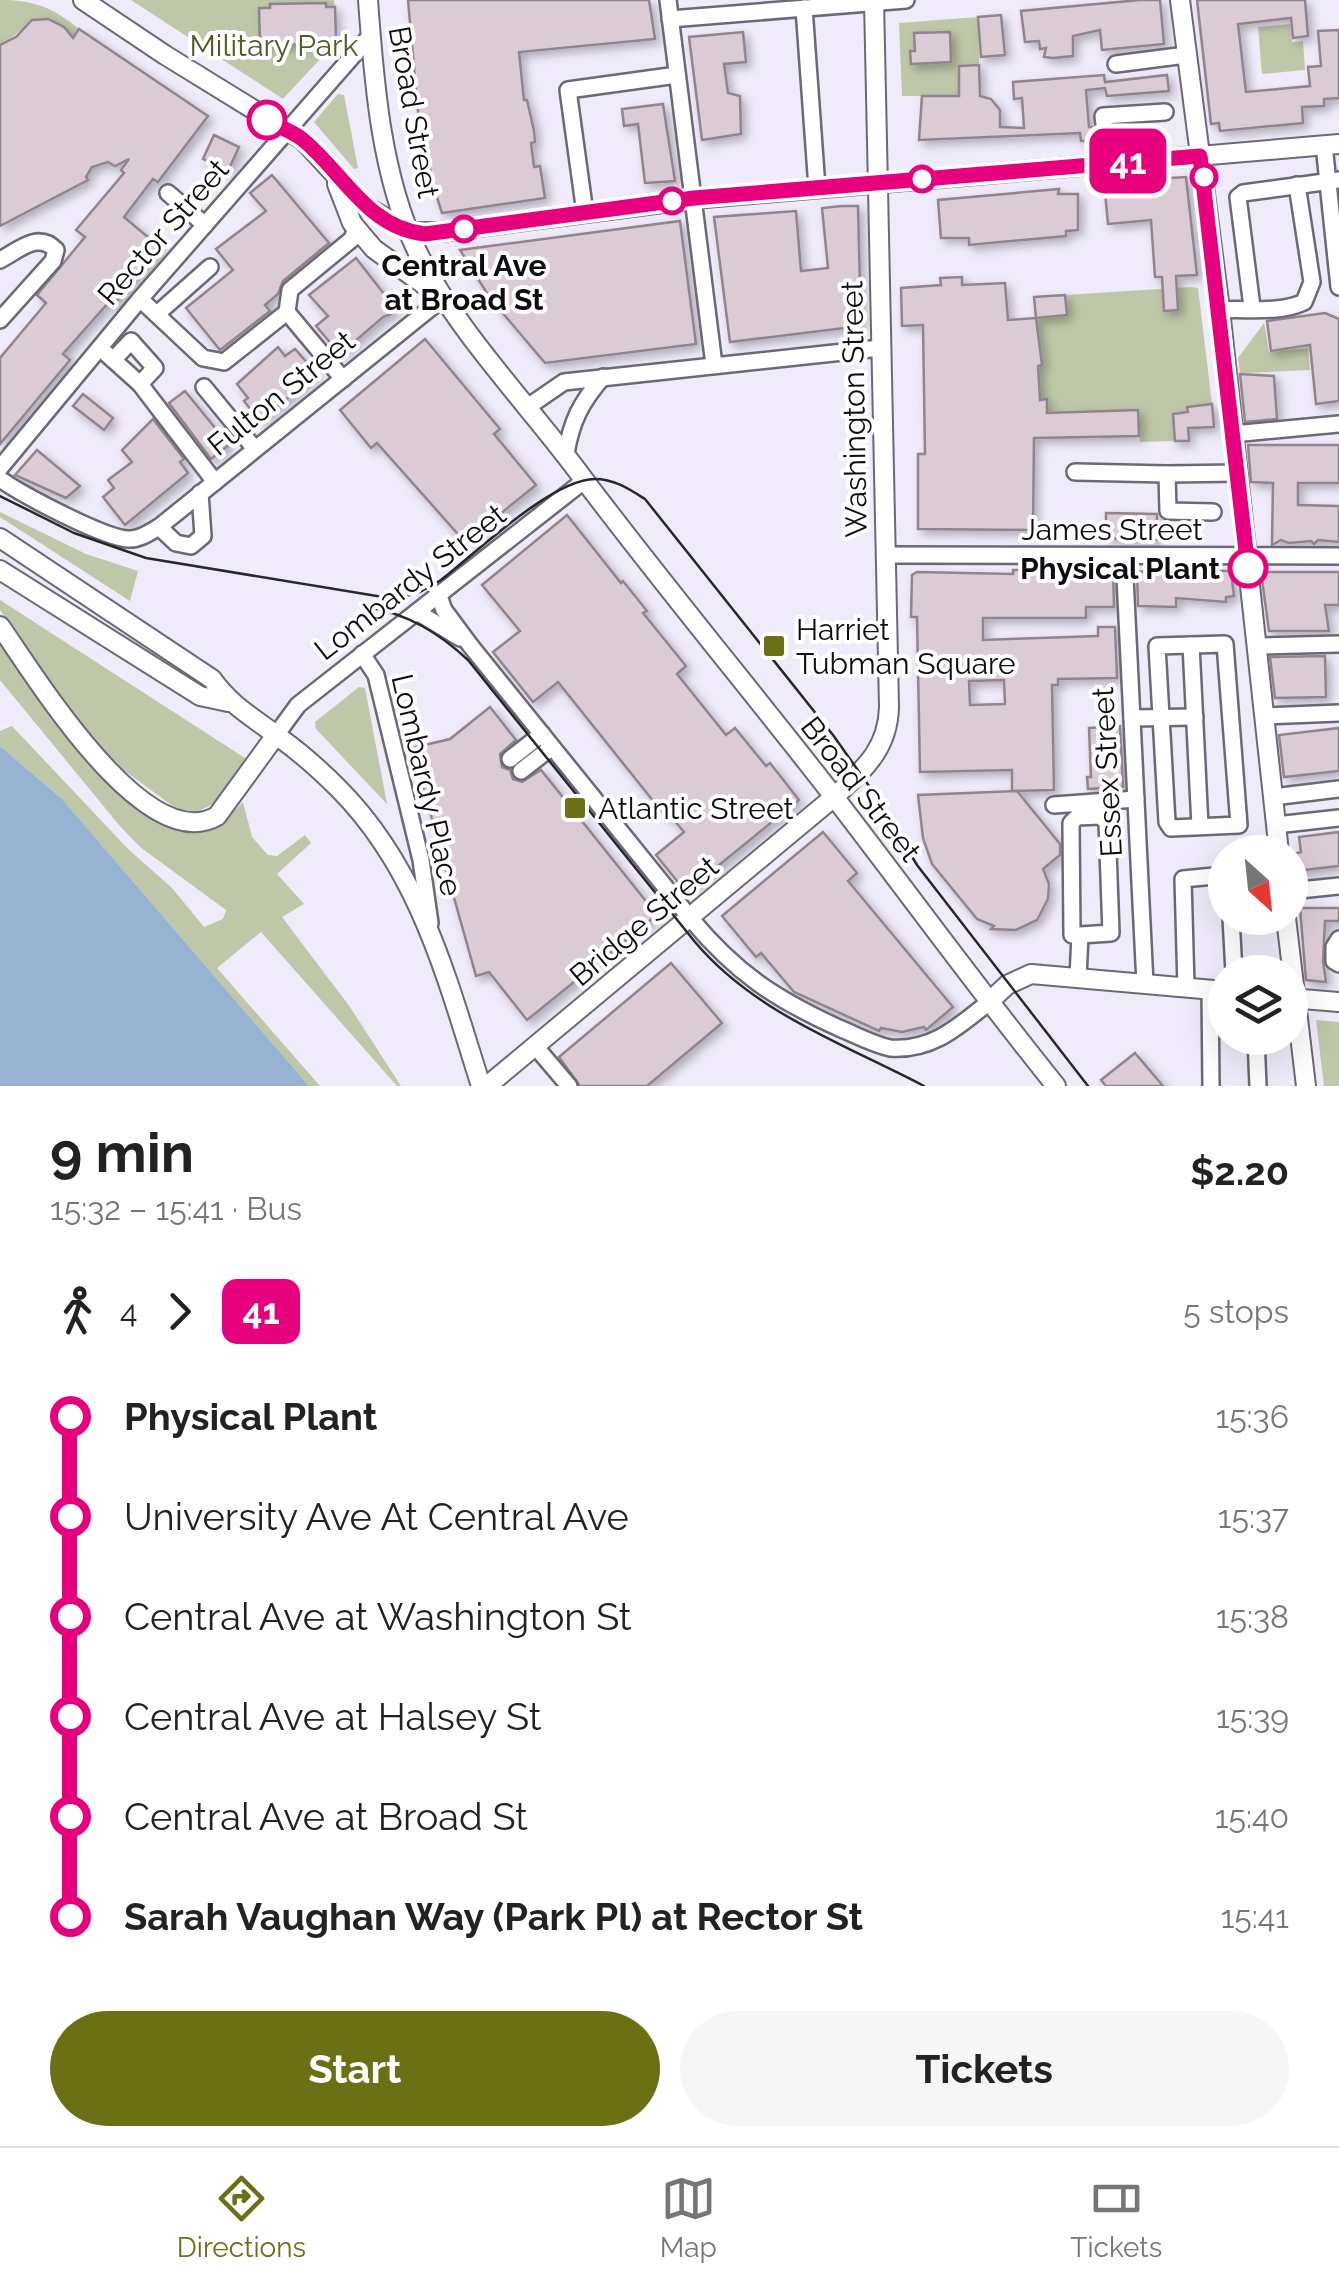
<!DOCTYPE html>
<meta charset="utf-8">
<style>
body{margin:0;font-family:Raleway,sans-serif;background:#f6f6f6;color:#222;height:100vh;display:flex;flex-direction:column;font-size:38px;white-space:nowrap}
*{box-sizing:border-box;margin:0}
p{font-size:32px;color:#767676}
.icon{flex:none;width:55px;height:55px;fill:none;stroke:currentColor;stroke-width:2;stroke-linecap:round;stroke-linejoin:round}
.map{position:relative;height:1086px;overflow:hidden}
.drawer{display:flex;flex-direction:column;background:#fff;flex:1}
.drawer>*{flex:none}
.badge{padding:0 20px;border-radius:15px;font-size:35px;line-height:65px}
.needle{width:65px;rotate:153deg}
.tools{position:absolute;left:1208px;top:835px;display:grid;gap:20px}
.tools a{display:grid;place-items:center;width:100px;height:100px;border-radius:50%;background:#fff;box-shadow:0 10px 40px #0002;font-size:50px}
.map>.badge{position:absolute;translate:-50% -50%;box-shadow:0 0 0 5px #fff}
.legs{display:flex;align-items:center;gap:15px;height:110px;padding:0 50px;font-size:32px}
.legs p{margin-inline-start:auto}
.head{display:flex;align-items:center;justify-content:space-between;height:170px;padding:0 50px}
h1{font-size:55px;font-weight:700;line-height:75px}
.action{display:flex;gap:20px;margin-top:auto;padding:20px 50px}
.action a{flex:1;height:115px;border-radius:60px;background:#6b7015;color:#fff;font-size:40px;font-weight:700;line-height:115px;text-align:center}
.action a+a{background:#f6f6f6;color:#222}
ul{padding:0 50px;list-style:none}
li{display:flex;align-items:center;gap:35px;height:100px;font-size:38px}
li i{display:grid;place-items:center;width:15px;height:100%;margin:0 12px;background:currentColor}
li i::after{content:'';width:25px;height:25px;margin:-12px;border:8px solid;border-radius:50%;background:#fff}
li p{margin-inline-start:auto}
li:first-child i{background:linear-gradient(#0000 50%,currentColor 0)}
li:last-child i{background:linear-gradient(currentColor 50%,#0000 0)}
.menu{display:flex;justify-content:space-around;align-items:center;height:140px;border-top:2px solid #e0e0e0;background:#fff;font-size:28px;color:#767676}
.menu a{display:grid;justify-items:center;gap:5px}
.menu .on{color:#6b7015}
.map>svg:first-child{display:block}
.green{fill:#bec7a8}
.water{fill:#96b4d1}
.building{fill:#dacbd5;stroke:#91848e;stroke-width:2.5;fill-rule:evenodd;filter:url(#shadow)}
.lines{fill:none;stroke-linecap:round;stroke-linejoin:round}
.minor-casing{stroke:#6c6976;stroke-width:20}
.major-casing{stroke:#6c6976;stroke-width:22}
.minor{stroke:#fff;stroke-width:15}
.major{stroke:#fff;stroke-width:18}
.tram{stroke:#29272d;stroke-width:2.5}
.line-1-casing{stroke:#fff;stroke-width:22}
.line-1{stroke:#e6007e;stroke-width:15}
.stop-1-dot{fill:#fff;stroke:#e6007e;stroke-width:5}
.poi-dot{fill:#6b7015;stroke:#fff;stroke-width:4}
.labels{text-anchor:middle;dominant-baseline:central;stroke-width:8;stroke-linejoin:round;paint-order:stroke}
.park-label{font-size:30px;fill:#4f5c23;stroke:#fff}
.street-label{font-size:30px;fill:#0e0c11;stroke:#fff}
.stop-label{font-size:30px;font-weight:bold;fill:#0e0c11;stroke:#fff}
.poi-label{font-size:30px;fill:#0e0c11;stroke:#fff;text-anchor:start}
</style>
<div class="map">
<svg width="1339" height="1086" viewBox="0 0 1339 1086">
<defs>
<filter id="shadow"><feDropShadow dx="4.5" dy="4.5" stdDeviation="5" flood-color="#0004"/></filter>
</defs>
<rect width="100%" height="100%" fill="#efebfa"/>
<g class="green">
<path d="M 0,0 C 33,0 53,7 79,29 L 71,40 L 57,22 C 30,13 22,34 0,45 Z"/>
<polygon points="131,0 334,0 337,41 283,99"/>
<polygon points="978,17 979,65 959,66 959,96 902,96 899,23"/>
<polygon points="1290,24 1292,42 1303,41 1305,70 1262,74 1258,27"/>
<polygon points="338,94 344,95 358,168 354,169 314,122"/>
<polygon points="1191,287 1198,288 1212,404 1187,408 1188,412 1173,414 1175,441 1140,442 1137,410 1047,413 1047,400 1038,400 1038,366 1042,365 1036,318 1067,315 1065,295"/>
<polygon points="1264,323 1269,352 1308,348 1310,370 1240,373 1238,358"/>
<polygon points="0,512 86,554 138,571 130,601 0,517"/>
<path d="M 0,600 L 248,760 C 225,791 224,805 185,815 L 103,755 L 0,610 Z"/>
<path d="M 0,645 C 38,699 126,836 198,831 C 216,830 231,814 243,802 L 252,837 L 268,855 L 277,856 L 305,835 L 311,843 L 277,874 L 304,904 L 282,917 L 350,1007 L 401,1086 L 397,1086 L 261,932 L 217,968 L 320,1086 L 309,1086 L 62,799 L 0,746 L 0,731 L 12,726 L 128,849 L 172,888 L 204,927 L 223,919 L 226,910 L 140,847 L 119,825 L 0,680 Z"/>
<polygon points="359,687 365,688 387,804 316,729 315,722"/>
<polygon points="1316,1020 1339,1022 1339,1086 1324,1086"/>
</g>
<polygon class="water" points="0,746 62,799 309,1086 0,1086"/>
<g class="building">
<polygon points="408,0 649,0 655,39 519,52 524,100 527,100 534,131 535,142 531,143 534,167 540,166 545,198 442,213 434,188 418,111"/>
<polygon points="1140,0 1160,0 1164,44 1102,50 1100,30 1073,36 1073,56 1053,58 1044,57 1046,48 1040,49 1039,41 1025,42 1021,11"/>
<polygon points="1197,0 1305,0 1308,36 1293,38 1291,18 1238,24 1246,92 1310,86 1308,67 1321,66 1318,31 1339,30 1339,98 1324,99 1324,106 1302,107 1303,123 1220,131 1219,123 1211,124"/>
<polygon points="326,3 326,7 335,7 336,39 327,40 327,44 269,45 269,42 260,42 259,8 270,8 270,4"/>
<polygon points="1001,15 1005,55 981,57 978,17"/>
<polygon points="48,19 64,27 73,38 79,29 208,116 158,182 153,179 124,217 162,249 113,305 109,302 63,354 70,360 0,444 0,358 46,303 37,295 85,237 76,230 124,173 121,170 129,159 115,166 108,162 92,167 86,177 88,180 0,226 0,45 16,37 32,20"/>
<polygon points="743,32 746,62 724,64 728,93 740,96 741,134 702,140 689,37"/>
<polygon points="950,32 951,62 911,64 910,51 915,51 914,33"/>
<polygon points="979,65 980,96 991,99 1000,110 1000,127 1024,128 1022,98 1014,99 1013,82 1104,75 1105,82 1167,75 1169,91 1107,96 1105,88 1086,90 1089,127 1093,127 1095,140 1081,141 1080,133 919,140 922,96 959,96 959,66"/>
<polygon points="663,104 675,181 645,183 638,124 624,126 622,109"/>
<polygon points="214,135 239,147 228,171 203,159"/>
<polygon points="272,175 329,243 283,281 278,294 265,305 270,311 220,350 186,308 233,270 216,249 266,211 250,193"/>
<polygon points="1186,177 1197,275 1176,276 1178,310 1164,311 1162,277 1155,277 1151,220 1108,224 1104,182"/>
<polygon points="1059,189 1058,194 1078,194 1078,230 1066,231 1066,236 969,245 969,238 941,238 938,200"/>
<polygon points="842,206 858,206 861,326 730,342 714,217 796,211 801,271 828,268 822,208"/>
<polygon points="680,221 696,344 545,363 490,298 460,250"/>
<polygon points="356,258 395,308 391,314 383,317 340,354 316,326 328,316 309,295"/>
<polygon points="962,277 962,285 1005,283 1008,320 1036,318 1042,365 1038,366 1040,400 1047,399 1047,413 1138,410 1139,436 1034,438 1033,530 918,529 918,454 925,454 923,325 902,326 901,288 941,285 940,278"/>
<polygon points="1065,295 1067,315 1036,318 1034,297"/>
<polygon points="1325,313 1339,319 1339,401 1316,404 1310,345 1271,351 1267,321"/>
<polygon points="425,339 500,429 494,434 536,485 465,542 377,443 371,448 340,410"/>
<polygon points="278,347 285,356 295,349 317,374 260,421 244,401 248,398 237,384"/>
<polygon points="1240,374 1274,376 1277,419 1245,422"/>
<polygon points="185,391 229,445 211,459 169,403"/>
<polygon points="83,394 113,418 104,430 73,406"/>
<polygon points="1212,404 1214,427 1188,428 1189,441 1175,441 1173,414 1188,412 1187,407"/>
<polygon points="153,419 184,459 180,462 188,473 125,525 103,497 114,488 108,480 132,462 122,450"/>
<polygon points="1248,445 1339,445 1339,483 1298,483 1298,505 1339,506 1339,542 1318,540 1314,544 1311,541 1289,543 1281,540 1272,545 1273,483 1251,482"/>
<polygon points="37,450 80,486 66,498 15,475"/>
<polygon points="1106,513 1157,514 1157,540 1106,538"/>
<polygon points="567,515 621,583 623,581 647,611 643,613 686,666 677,674 726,735 735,728 766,766 770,763 799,800 686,892 656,855 684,832 669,814 666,817 558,682 533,702 493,652 520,631 482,585"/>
<path d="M 1013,570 L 1113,570 L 1114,607 L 1086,607 L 1086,618 L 983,618 L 983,640 L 1098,636 L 1098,627 L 1115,627 L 1117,678 L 1058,679 L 1058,685 L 1052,685 L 1054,790 L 1012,791 L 1012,770 L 920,772 L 917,617 L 911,617 L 912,575 L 917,572 L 1013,574 ZM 1004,680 L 1005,704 L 970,705 L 969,681 Z"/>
<polygon points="1157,570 1231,571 1234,596 1226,597 1226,602 1176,598 1176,607 1138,606 1137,572"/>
<polygon points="1261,572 1339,572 1339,605 1325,605 1329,631 1269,631"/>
<polygon points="1325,656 1326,697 1275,698 1270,657"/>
<polygon points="490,707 516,740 500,754 502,767 510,770 513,779 522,782 541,770 657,915 527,1020 489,972 476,976 412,748 450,739"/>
<polygon points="1120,726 1123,787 1088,789 1087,777 1091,777 1089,728"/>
<polygon points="1339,728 1339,771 1284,777 1279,735"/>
<polygon points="1017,791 1060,844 1060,855 1043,869 1049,884 1048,899 1037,920 1016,930 991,929 994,926 977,919 932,864 923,838 918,795"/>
<polygon points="823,832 857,873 848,881 953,1007 926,1030 924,1027 902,1032 881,1028 879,1031 794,992 761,953 756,957 722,916"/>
<polygon points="1339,832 1339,866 1295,871 1293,854 1301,852 1299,837"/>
<polygon points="1300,908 1339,908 1339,921 1325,921 1323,961 1326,982 1306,980"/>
<polygon points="671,963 722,1023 647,1086 580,1086 559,1057"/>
<polygon points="1135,1053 1163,1086 1106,1086 1101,1080"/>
</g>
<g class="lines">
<defs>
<g id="minor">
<polyline points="668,0 714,365"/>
<polyline points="804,8 817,188"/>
<polyline points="670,19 906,0"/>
<polyline points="1116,64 1186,55"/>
<polyline points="1324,145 1339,287"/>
<polyline points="1109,163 1103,116 1165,112"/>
<polyline points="168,193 205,225"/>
<polyline points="585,213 568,90 677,75"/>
<path d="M 0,260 C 19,250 38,231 56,250 L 53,261 L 0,320"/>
<polyline points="140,299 203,358 224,362 287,312"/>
<polyline points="1252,307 1238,197 1243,193 1339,180"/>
<path d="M 1220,310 C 1247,308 1278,314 1304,302 L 1312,282 L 1297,185"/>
<polyline points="157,314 210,267"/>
<polyline points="100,348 140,384 155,368 131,341 113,360"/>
<polyline points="343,379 287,312 290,290 352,239 356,228"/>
<polyline points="140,384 215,482"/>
<polyline points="204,387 255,449"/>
<polyline points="529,406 564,382 880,348"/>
<polyline points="1233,434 1339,424"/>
<path d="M 566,454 C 571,422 581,402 603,377"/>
<polyline points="0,468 140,299 371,35"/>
<polyline points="1075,472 1167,474"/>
<path d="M 0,479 C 21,494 107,540 130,539 C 141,539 150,532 159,527"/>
<polyline points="200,493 203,536 191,546 176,543 159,527 443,298"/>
<polyline points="1213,512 1168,511 1167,474 1238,473"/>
<polyline points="885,555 1339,556"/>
<polyline points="1124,557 1145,984"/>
<path d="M 439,596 L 444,610 L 470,645 L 691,919 C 736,973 775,999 839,1028 C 856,1035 872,1044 890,1048 C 932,1051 958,1027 989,1002"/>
<polyline points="417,612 460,638"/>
<polygon points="1225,644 1239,825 1171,828 1167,822 1157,646"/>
<polyline points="1191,645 1200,826"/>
<polyline points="1257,646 1339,644"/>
<polyline points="362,654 376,675 421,860 430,923"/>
<polyline points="1264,716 1339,713"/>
<polyline points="1132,718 1195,717"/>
<polyline points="276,735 298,705 585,480"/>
<polyline points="510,759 542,734"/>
<polyline points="521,771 552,747"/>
<polyline points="1273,797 1339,789"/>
<polyline points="1054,805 1136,799"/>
<polyline points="1276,825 1339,818"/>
<polyline points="1290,891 1339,886"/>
<polyline points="1231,918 1234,972"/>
<polyline points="1339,939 1334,947 1334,961 1339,964"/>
<polyline points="1078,978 1080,935 1111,933 1107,822 1100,816 1077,817 1071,823 1072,935 1080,935"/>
<polyline points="1186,987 1183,879 1225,875"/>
<polyline points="1210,990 1211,1086"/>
<polyline points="1256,1038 1258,1086"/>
<polyline points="535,1046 569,1086"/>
</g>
<g id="major">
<polyline points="83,0 165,55 303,140 362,204 409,232 441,232 694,199 1339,144"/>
<path d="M 368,0 C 374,83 381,175 417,251 C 455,330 530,406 582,477 C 664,586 751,690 835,798 C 909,894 980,992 1056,1086"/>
<polyline points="1180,0 1220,310 1279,852"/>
<polyline points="337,184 352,223 374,249 437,294"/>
<path d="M 0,538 L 212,679 C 232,707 253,717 280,738 C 301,753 320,770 338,788 C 420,870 447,979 481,1086"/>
<polyline points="0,570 200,696 228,702"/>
<path d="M 0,626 C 34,674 145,858 217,816 L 276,735"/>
<polyline points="1286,918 1306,1086"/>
<polyline points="1290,998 1339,1002"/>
<polyline points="989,1002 1007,985 1031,974 1225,991"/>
<path d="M 487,1086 L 834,797 C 863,770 888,750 889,707 L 874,0"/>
</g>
</defs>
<use href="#minor" class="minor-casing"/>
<use href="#major" class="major-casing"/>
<use href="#minor" class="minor"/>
<use href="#major" class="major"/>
<g class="tram">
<path d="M 0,496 L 74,533 L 146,558 L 395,599 L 420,592 L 441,580 C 476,553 552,479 595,479 C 614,479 629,489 645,499 L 833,735 L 874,793 L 917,865 L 1088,1086"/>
<path d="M 368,607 C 408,614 439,633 468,660 L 695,942 C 755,1013 844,1044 924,1086"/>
</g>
</g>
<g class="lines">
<defs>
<path id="line-1" d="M 267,120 C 278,127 292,131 302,139 C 343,172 367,228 425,234 L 694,198 L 1200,156 L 1248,568"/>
</defs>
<use href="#line-1" class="line-1-casing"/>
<use href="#line-1" class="line-1"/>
</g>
<g class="stop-1-dot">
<circle cx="267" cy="120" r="18"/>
<circle cx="1204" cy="177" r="12"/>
<circle cx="922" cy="179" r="12"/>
<circle cx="672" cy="201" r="12"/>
<circle cx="464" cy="229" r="12"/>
<circle cx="1248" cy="568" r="18"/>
</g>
<g class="poi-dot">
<rect x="762" y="634" width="24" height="24" rx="5"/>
<rect x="563" y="796" width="24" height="24" rx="5"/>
</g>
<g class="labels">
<g class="park-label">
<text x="274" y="45">Military Park</text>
</g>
<g class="street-label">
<text transform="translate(414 112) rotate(80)">Broad Street</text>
<text transform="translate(163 232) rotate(-49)">Rector Street</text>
<text transform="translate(281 393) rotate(-39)">Fulton Street</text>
<text transform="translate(854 409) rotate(-91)">Washington Street</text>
<text x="1112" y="529">James Street</text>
<text transform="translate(410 582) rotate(-38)">Lombardy Street</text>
<text transform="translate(1107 772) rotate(-93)">Essex Street</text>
<text transform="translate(427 785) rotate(77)">Lombardy Place</text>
<text transform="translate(861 789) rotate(52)">Broad Street</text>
<text transform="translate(644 921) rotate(-40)">Bridge Street</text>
</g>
<g class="stop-label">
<text x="464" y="265">Central Ave<tspan x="464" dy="34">at Broad St</tspan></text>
<text x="1220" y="568" text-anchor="end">Physical Plant</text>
</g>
<g class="poi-label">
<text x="796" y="629">Harriet<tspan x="796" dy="34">Tubman Square</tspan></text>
<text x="598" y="808">Atlantic Street</text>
</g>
</g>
</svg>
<div class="tools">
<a><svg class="needle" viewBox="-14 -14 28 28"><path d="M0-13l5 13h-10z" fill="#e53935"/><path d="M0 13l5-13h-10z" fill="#767676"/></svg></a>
<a><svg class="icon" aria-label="layers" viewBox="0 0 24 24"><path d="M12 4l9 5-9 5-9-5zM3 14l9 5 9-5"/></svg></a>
</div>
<b class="badge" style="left:1128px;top:161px;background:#e6007e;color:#fff">41</b>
</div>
<section class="drawer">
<div class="head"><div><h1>9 min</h1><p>15:32 – 15:41 · Bus</p></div><b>$2.20</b></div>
<div class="legs"><svg class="icon" aria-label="walk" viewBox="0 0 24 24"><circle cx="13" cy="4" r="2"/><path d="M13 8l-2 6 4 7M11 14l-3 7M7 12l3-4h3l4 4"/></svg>4<svg class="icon" aria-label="forward" viewBox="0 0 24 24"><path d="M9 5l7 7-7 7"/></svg><b class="badge" style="background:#e6007e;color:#fff">41</b><p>5 stops</p></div>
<ul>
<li><i style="color:#e6007e"></i><b>Physical Plant</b><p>15:36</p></li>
<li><i style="color:#e6007e"></i><span>University Ave At Central Ave</span><p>15:37</p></li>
<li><i style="color:#e6007e"></i><span>Central Ave at Washington St</span><p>15:38</p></li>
<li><i style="color:#e6007e"></i><span>Central Ave at Halsey St</span><p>15:39</p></li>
<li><i style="color:#e6007e"></i><span>Central Ave at Broad St</span><p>15:40</p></li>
<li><i style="color:#e6007e"></i><b>Sarah Vaughan Way (Park Pl) at Rector St</b><p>15:41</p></li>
</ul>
<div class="action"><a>Start</a><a>Tickets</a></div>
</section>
<nav class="menu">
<a class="on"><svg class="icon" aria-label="directions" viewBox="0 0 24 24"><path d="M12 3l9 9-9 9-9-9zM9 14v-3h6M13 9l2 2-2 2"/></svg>Directions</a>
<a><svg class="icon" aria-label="map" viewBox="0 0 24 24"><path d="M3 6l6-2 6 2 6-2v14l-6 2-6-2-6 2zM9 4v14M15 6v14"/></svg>Map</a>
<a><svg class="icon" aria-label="tickets" viewBox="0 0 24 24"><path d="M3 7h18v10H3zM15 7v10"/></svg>Tickets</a>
</nav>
